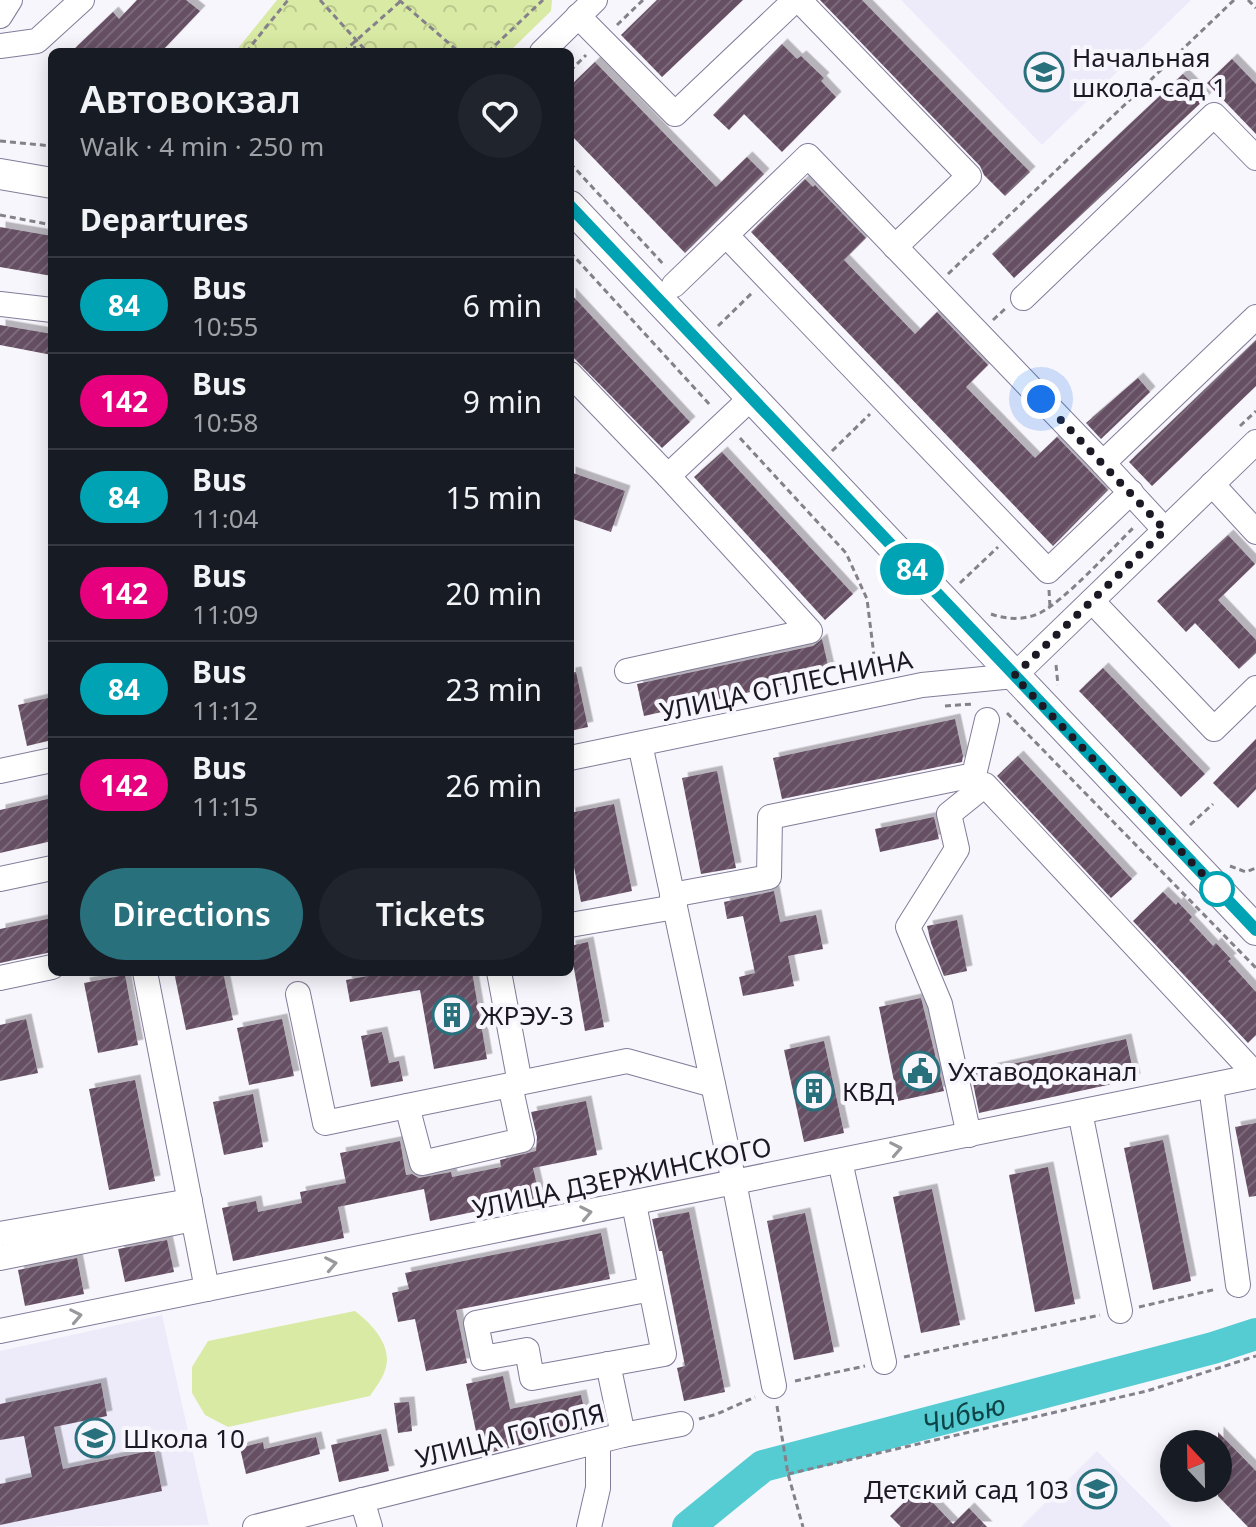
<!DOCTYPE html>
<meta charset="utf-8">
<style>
body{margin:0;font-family:"Noto Sans",sans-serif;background:#20242c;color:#f1f3f6;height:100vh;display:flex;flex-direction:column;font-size:30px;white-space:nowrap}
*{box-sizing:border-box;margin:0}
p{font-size:26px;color:#9ea1a6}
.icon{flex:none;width:44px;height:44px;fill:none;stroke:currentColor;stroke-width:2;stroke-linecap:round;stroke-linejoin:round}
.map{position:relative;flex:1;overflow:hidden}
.drawer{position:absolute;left:48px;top:48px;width:526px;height:928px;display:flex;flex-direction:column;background:#171b24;border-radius:12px;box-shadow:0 4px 20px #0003}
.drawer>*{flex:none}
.badge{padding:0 16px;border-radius:26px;font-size:28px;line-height:52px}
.needle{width:52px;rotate:338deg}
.controls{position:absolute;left:1160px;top:1430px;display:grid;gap:16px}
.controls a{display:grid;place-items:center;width:72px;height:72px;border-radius:50%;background:#171b24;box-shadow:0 4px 20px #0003;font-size:40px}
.you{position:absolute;width:40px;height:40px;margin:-20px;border:6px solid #fff;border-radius:50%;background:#1a73e8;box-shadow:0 0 0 12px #1a73e833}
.map>.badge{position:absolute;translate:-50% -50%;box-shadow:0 0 0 4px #fff}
h2{padding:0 32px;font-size:30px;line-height:72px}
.round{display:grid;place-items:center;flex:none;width:84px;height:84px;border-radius:42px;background:#20242c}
.overview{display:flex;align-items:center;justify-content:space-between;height:136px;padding:0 32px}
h1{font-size:38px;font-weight:600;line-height:60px}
.cta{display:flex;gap:16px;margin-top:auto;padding:16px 32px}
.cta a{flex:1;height:92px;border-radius:48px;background:#28707c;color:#fff;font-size:32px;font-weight:600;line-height:92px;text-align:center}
.cta a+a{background:#20242c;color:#f1f3f6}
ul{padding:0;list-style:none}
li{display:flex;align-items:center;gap:24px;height:96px;padding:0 32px;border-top:2px solid #363941}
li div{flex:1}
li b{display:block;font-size:30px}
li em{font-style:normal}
li .badge{min-width:88px;font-weight:700;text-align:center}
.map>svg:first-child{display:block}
.built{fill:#edeafa}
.park{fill:url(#park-crowns)}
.garden{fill:#d9eaa4}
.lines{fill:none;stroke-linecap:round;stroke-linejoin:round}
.river{stroke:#55cbd2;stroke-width:32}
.building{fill:url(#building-hatch);filter:url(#shadow)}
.minor-casing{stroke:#837b99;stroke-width:26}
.major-casing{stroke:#837b99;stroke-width:32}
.path{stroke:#84818b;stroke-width:3;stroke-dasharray:6 4;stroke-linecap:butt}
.minor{stroke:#fff;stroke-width:24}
.major{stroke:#fff;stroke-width:30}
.oneway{stroke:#99989d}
.line-casing{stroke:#fff;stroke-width:18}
.line{stroke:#00a3b4;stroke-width:12}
.walk{stroke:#1c1925;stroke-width:8;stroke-dasharray:0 14.4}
.stop-dot{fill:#fff;stroke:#00a3b4;stroke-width:4}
.labels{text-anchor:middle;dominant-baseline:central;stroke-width:8;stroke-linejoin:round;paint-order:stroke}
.poi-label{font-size:26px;fill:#1c1925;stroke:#f8f6fd;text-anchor:start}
.street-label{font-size:26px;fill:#1c1925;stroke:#f8f6fd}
.water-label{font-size:28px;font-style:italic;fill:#0e4447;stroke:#f8f6fd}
</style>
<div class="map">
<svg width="1256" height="1527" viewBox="0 0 1256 1527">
<defs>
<pattern id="park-crowns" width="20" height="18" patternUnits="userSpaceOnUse" patternTransform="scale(2)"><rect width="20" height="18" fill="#d9eaa4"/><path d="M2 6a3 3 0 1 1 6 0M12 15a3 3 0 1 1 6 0" fill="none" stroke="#bac88d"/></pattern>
<pattern id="building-hatch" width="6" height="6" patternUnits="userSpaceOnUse" patternTransform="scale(2)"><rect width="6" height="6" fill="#664f64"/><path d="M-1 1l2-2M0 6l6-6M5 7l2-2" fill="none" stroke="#7b6a7a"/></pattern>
<filter id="shadow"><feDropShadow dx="5.5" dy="-5.5" stdDeviation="0" flood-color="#0004"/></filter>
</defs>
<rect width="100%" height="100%" fill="#f8f6fd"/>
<g class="built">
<polygon points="901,0 1191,0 1042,145"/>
<polygon points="162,1315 209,1525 0,1527 0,1351"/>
<polygon points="1097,1451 1172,1527 1021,1527"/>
</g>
<polygon class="park" points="277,0 552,0 551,11 509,52 235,52"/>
<path class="garden" d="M 355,1311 C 373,1325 395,1348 384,1373 C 381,1381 375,1388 370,1396 L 228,1427 L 205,1415 L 192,1393 L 192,1367 L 208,1341 Z"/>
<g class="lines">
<path class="river" id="s1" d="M 688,1527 L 763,1466 L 1213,1348 L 1256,1334"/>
</g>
<g class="building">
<polygon points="137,0 186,0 200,11 161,52 71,52 113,12 119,19"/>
<polygon points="657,0 743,0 662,77 621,35"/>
<polygon points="820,0 862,0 1030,172 1005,196 984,175 980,166"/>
<polygon points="782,44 797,59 801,56 824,78 821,81 836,97 782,152 744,114 729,130 713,115"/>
<polygon points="1232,59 1256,84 1256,134 1207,83"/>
<polygon points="595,62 716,187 747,157 764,174 685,253 570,134 570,86"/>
<polygon points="1183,74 1206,98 1014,278 992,254"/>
<polygon points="805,179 813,187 815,185 866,238 844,260 915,334 937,312 988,365 966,387 1035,458 1057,437 1108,490 1053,546 751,232"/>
<polygon points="0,227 52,236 52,276 0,267"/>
<polygon points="570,293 690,422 662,448 570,354"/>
<polygon points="0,325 52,334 52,355 0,345"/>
<polygon points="1256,340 1256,386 1152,486 1129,462"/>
<polygon points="1138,378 1150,392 1101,439 1086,423"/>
<polygon points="722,452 853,594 825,620 694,477"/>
<polygon points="570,472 625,491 611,532 570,518"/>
<polygon points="1228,535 1255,564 1218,600 1256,640 1256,653 1239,669 1195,623 1186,632 1157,601"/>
<polygon points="822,639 830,674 644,716 637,684 813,646"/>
<polygon points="1103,668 1205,774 1181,797 1079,691"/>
<polygon points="576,672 588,727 570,731 570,673"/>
<polygon points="52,697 52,740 27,746 18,705"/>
<polygon points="955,719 963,756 962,762 782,799 773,758"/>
<polygon points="1256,739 1256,789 1238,808 1213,783"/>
<polygon points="1018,756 1132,879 1111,898 997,776"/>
<polygon points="717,771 736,868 701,874 682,778"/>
<polygon points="52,798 52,841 0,853 0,810"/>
<polygon points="614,804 632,891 581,902 570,847 570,813"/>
<polygon points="934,817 939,839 880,852 875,829"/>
<polygon points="774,891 780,922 816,915 823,949 788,956 794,986 743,996 739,977 755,973 743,916 727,919 724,902"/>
<polygon points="1163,892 1176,905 1178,902 1192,917 1189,920 1213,946 1216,943 1231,959 1228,961 1256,992 1256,1035 1248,1043 1133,921"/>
<polygon points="52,918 52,952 0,963 0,929"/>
<polygon points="957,920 967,971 944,976 931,943 927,926"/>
<polygon points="588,942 604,1027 585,1031 570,946"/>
<polygon points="174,972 223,972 233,1020 186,1030"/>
<polygon points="389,972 472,972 487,1059 434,1069 420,990 350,1002 346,980"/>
<polygon points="125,975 138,1045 98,1053 84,983"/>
<polygon points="921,998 944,1091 898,1101 879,1007"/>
<polygon points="26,1019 38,1073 0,1081 0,1025"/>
<polygon points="282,1019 294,1076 249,1085 237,1028"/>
<polygon points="382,1032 389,1063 399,1061 403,1081 371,1087 361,1036"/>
<polygon points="1126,1039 1135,1079 979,1113 971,1073"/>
<polygon points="824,1041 844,1133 804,1142 784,1050"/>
<polygon points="135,1080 155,1181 109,1190 89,1089"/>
<polygon points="253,1094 263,1147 224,1155 213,1102"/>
<polygon points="586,1101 597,1155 533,1168 540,1198 430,1221 424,1189 338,1207 344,1238 233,1261 222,1208 256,1201 258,1212 302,1203 300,1192 346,1183 340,1153 400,1141 406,1175 412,1174 419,1178 451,1172 452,1177 501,1167 500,1160 536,1151 537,1137 531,1112"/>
<polygon points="1256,1123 1256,1196 1249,1197 1235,1127"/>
<polygon points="1163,1140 1191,1281 1153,1290 1124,1148"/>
<polygon points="1048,1167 1075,1304 1035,1312 1009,1175"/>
<polygon points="932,1189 960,1325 921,1333 893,1197"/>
<polygon points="689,1212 725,1392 684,1401 677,1368 685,1366 662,1251 659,1251 652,1219"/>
<polygon points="805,1213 834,1352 794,1360 767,1221"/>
<polygon points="601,1233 610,1279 456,1310 467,1363 426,1371 415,1319 398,1322 392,1293 409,1289 405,1273"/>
<polygon points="167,1240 174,1272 125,1282 118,1249"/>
<polygon points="77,1258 84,1294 25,1306 18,1270"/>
<polygon points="503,1376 510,1409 581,1395 588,1428 481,1455 466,1384"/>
<polygon points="101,1383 107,1416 54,1427 63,1469 154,1450 162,1491 0,1525 0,1484 32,1477 24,1436 0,1440 0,1404"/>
<polygon points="409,1402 412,1431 398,1433 394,1403"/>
<polygon points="1218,1432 1256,1471 1256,1527 1248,1527 1218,1496"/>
<polygon points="381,1434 389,1471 339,1482 331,1445"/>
<polygon points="316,1437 320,1454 246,1474 240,1448 263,1442 264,1449"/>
<polygon points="919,1488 953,1524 969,1508 987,1527 901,1527 890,1516"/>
</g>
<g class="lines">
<defs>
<g id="minor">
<polyline points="799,0 969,176 895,247"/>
<polyline points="0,16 10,0"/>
<polyline points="578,16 675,114 795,0"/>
<polyline points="0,46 37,41 82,0"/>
<polyline points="542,52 595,0"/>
<polyline points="726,235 1048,571 1131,492"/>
<polyline points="674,285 808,156 1103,463 1256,317"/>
<polyline points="1023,298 1214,115 1256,158"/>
<polyline points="0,304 52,310"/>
<polyline points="570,374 668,476"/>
<polyline points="1103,463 1165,530"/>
<polyline points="1212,484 1256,532"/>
<polyline points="1092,601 1214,729 1256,688"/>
<polyline points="627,671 810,631 668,476 751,398"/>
<polyline points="640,744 734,1182 774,1386"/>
<polyline points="570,758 922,685 1014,676 1256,442"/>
<polyline points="0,771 52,760"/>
<polyline points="0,879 52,868"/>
<polyline points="672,895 769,877 770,817 974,775 987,720"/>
<polyline points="570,925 675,907"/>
<polyline points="145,972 207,1289"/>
<polyline points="499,972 520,1083"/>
<polyline points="0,978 52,967"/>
<polyline points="298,994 325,1123 407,1106"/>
<polyline points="510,1085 522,1140 422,1163 407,1106 627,1061 713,1085"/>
<polyline points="1211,1086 1238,1285"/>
<polyline points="1080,1112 1120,1311"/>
<polyline points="969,1135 940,1004 908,927 957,849 949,814 985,785 1256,1075"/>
<polyline points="840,1161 884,1362"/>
<polyline points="634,1204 651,1289 476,1323 483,1358 527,1350 532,1378 664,1354 651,1289"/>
<polyline points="0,1234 190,1201"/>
<polyline points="0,1258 193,1219"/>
<polyline points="0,1331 1256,1076"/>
<polyline points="608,1364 623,1435"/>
<polyline points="362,1500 370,1527"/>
<polyline points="255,1527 623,1435 681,1424"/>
<polyline points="589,1527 598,1488 598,1442"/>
</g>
<g id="major">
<polyline points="0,174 52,183"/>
<polyline points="570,206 1256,930"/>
</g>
</defs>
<use href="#minor" class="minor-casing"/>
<use href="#major" class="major-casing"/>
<g class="path">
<polyline points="320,0 367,52"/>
<polyline points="399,0 459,52"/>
<polyline points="1248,0 1256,8"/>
<polyline points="617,25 643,0"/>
<polyline points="246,52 288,0"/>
<polyline points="343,52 402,0"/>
<polyline points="354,52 356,39"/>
<polyline points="488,52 543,0"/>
<polyline points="570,71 586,55"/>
<polyline points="0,141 52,146"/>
<polyline points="570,163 665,266"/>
<polyline points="0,215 52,225"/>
<polyline points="570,252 711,406"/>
<polyline points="948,274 1234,0"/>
<polyline points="993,320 1005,309"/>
<polyline points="718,326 753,292"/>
<polyline points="1240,426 1256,411"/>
<polyline points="740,438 846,553 867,599 876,672"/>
<polyline points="832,451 870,414"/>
<polyline points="960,583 998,547"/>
<polyline points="1049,590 1050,607"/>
<path d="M 991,614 C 1007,620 1025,620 1040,613 C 1065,600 1111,550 1133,528"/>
<polyline points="1056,665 1058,685"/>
<polyline points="945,706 973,704"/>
<polyline points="1007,713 1256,968"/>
<polyline points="1190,825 1213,804"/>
<polyline points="1230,866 1246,872 1256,868"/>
<polyline points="1139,1307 1217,1289"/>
<polyline points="904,1357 1100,1315"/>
<polyline points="795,1381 865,1366"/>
<polyline points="777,1406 788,1474 803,1527"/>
<polyline points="699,1419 717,1414 755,1397"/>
<polyline points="788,1474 1147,1391 1256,1356"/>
</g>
<use href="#minor" class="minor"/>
<use href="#major" class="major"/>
</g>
<defs><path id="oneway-chevron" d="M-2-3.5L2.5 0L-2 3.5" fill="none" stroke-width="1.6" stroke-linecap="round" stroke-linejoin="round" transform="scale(2)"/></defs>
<g class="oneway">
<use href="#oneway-chevron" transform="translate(896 1149) rotate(-11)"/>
<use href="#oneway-chevron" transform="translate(586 1213) rotate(-11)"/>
<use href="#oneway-chevron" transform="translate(331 1264) rotate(-11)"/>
<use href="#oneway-chevron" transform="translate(76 1316) rotate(-11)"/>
</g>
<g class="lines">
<defs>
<polyline id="line" points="570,206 1256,930"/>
</defs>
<use href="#line" class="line-casing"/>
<use href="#line" class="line"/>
<polyline class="walk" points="1041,399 1165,530 1014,676 1217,889"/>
</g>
<defs>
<symbol id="school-ring" viewBox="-11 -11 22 22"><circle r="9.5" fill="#f8f6fd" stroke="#28707c" stroke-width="1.5"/><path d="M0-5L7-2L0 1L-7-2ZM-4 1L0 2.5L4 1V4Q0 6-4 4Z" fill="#28707c"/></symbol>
<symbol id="building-ring" viewBox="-11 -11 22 22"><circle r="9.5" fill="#f8f6fd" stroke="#28707c" stroke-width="1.5"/><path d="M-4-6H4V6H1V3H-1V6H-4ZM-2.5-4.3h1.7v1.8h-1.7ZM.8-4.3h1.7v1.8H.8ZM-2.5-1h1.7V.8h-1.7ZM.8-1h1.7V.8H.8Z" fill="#28707c"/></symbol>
<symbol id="civic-ring" viewBox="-11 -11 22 22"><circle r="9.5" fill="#f8f6fd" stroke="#28707c" stroke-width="1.5"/><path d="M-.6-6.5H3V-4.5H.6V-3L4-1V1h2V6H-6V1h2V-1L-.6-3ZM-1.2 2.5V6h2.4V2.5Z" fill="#28707c"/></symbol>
</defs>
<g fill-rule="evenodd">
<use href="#school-ring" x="1022" y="50" width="44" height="44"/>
<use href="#building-ring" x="430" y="993" width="44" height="44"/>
<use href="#civic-ring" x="898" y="1049" width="44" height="44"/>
<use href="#building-ring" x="792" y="1069" width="44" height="44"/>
<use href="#school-ring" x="73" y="1416" width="44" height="44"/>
<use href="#school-ring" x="1075" y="1467" width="44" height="44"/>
</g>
<circle class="stop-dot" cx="1217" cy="889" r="16"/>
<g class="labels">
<g class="poi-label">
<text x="1072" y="57">Начальная<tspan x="1072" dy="30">школа-сад 1</tspan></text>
<text x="480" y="1015">ЖРЭУ-3</text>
<text x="948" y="1071">Ухтаводоканал</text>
<text x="842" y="1091">КВД</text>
<text x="123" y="1438">Школа 10</text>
<text x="1069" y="1489" text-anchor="end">Детский сад 103</text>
</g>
<g class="street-label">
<text transform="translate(786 685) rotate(-12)">УЛИЦА ОПЛЕСНИНА</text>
<text transform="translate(622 1177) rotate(-12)">УЛИЦА ДЗЕРЖИНСКОГО</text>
<text transform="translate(510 1435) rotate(-14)">УЛИЦА ГОГОЛЯ</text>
</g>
<g class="water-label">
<text stroke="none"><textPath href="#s1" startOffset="304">Чибью</textPath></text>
</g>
</g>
</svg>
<div class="controls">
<a><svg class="needle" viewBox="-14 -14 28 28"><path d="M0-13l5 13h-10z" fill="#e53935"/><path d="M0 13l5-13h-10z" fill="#9ea1a6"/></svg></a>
</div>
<div class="you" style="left:1041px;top:399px"></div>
<b class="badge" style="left:912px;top:569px;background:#00a3b4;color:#fff">84</b>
<section class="drawer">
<div class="overview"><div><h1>Автовокзал</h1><p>Walk · 4 min · 250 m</p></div><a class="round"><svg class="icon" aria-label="heart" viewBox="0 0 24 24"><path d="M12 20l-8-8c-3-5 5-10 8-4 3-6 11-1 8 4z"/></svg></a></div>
<h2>Departures</h2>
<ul>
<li><span class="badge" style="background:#00a3b4;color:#fff">84</span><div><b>Bus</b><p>10:55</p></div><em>6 min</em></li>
<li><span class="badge" style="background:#e6007e;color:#fff">142</span><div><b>Bus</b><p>10:58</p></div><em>9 min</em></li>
<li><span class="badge" style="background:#00a3b4;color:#fff">84</span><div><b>Bus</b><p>11:04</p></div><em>15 min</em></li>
<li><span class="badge" style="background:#e6007e;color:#fff">142</span><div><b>Bus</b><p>11:09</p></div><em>20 min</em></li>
<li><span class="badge" style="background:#00a3b4;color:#fff">84</span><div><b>Bus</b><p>11:12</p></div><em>23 min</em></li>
<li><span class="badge" style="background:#e6007e;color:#fff">142</span><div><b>Bus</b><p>11:15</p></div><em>26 min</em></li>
</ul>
<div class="cta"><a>Directions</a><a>Tickets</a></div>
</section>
</div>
